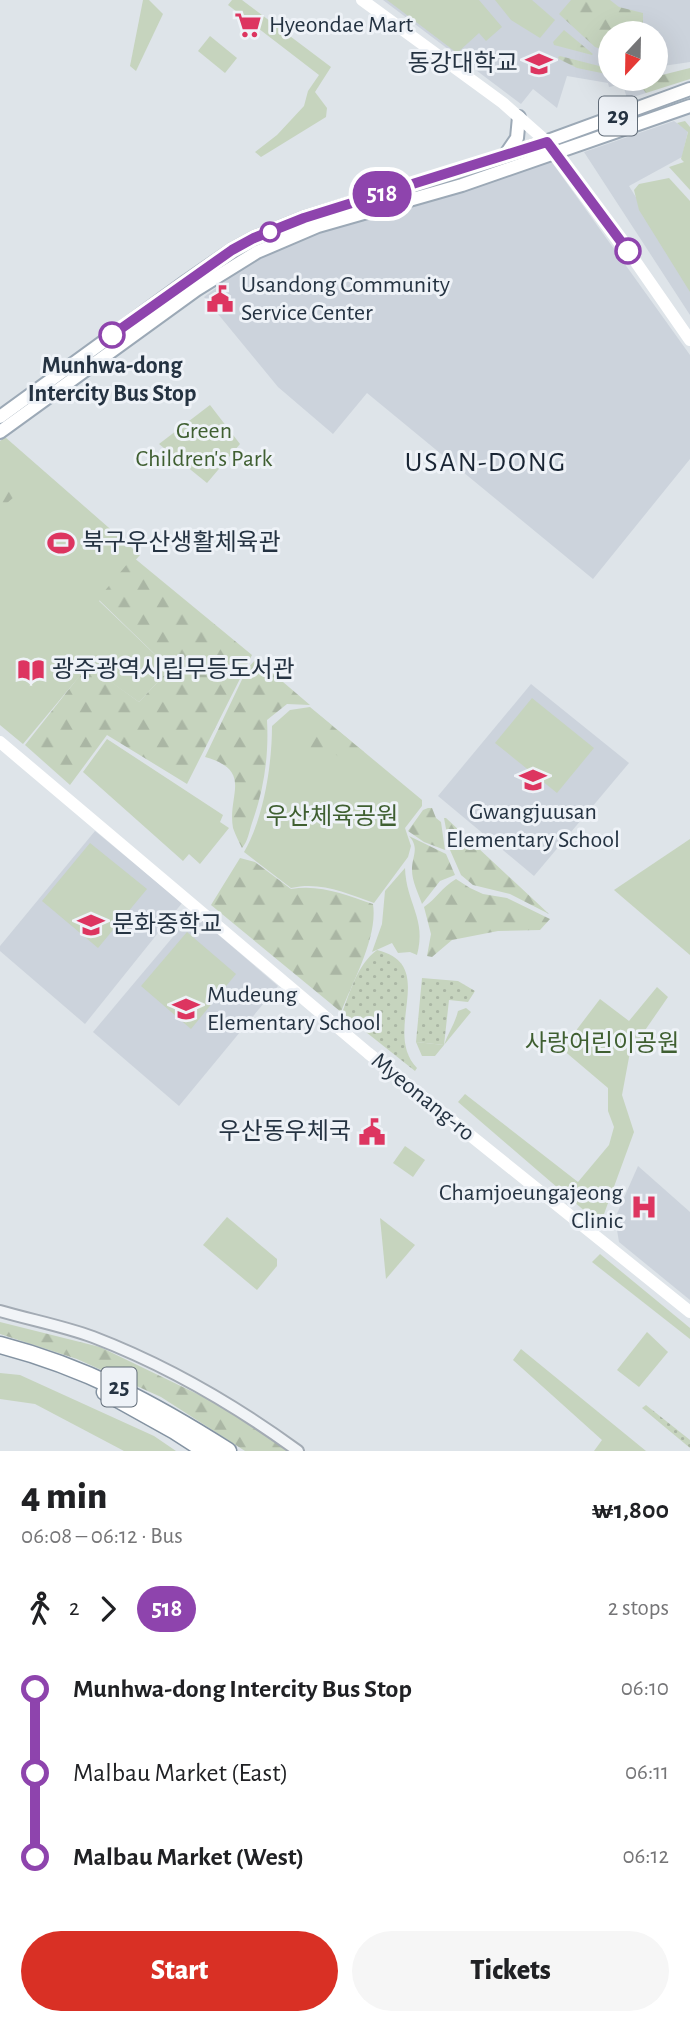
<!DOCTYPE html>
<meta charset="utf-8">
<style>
body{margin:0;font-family:"Alegreya Sans","Noto Sans KR",sans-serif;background:#f6f6f6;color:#202124;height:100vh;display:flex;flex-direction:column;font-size:26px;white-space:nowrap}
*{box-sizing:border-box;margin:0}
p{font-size:23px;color:#757577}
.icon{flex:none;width:38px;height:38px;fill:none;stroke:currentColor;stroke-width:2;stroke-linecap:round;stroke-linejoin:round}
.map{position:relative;height:1451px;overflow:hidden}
.side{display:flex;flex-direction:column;background:#fff;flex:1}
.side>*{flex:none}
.badge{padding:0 14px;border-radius:23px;font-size:24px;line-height:46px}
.needle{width:46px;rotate:202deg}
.controls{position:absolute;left:598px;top:21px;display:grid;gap:14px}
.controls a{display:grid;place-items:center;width:70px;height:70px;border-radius:50%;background:#fff;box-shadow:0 7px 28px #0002;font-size:35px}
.map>.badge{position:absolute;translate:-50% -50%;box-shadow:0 0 0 4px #fff}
.legs{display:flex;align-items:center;gap:10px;height:77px;padding:0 21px;font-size:23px}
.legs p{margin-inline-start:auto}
.summary{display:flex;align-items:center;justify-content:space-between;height:119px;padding:0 21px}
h1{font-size:38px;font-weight:800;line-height:52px}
.action{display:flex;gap:14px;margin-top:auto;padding:14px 21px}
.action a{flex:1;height:80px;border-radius:42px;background:#d93025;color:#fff;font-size:28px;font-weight:800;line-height:80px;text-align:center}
.action a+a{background:#f6f6f6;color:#202124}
ul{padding:0 21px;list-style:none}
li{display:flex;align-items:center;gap:24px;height:84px;font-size:26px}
li i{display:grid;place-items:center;width:10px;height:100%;margin:0 9px;background:currentColor}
li i::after{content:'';width:18px;height:18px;margin:-9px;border:5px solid;border-radius:50%;background:#fff}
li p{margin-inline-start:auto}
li:first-child i{background:linear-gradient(#0000 50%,currentColor 0)}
li:last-child i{background:linear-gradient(currentColor 50%,#0000 0)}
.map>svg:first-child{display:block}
.built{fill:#ccd3dc}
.green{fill:#c6d4be}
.forest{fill:url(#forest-firs)}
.garden{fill:url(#garden-dots)}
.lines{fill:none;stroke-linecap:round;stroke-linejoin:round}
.tertiary-casing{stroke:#a3abb4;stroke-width:14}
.primary-casing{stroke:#9ca9b6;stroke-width:16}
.motorway-casing{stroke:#8493a2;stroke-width:19}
.tertiary{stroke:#f1f4f7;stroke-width:10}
.secondary{stroke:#fff;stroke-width:12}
.primary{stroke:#fff;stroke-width:12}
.motorway{stroke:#fff;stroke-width:16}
.line-1-casing{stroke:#fff;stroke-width:16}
.line-1{stroke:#8e44ad;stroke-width:10}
.stop-1-dot{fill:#fff;stroke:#8e44ad;stroke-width:3.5}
.labels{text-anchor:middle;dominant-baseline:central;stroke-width:6;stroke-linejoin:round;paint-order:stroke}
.shield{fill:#eef2f7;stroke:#616c78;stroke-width:2}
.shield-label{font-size:23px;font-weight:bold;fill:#253342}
.poi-label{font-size:24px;fill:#253342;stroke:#eef2f7;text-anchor:start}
.stop-label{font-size:24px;font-weight:bold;fill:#253342;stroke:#eef2f7}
.park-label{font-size:24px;fill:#3f5f31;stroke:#eef2f7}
.street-label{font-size:24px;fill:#253342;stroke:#eef2f7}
.quarter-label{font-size:28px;letter-spacing:2px;fill:#182433;stroke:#eef2f7}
</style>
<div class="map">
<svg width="690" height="1451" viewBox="0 0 690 1451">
<defs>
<pattern id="forest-firs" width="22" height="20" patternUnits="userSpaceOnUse" patternTransform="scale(1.75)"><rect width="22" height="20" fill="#c6d4be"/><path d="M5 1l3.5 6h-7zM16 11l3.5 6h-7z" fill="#aab6a4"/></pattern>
<pattern id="garden-dots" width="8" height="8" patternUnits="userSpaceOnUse" patternTransform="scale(1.75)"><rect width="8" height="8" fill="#c6d4be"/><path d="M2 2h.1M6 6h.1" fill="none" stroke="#aab6a4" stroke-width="1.8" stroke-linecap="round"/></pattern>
</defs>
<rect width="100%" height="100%" fill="#dee4e9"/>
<g class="built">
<polygon points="383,0 690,0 690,62 663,66 656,64 656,33 611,33 611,79 638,79 646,93 627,99 623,84 609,87 608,83 567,76 557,108 533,89 521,104"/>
<polygon points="674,121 688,131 682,157 629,186 690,285 690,315 584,152"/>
<polygon points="551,161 690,355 690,459 593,579 367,393 333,434 278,387 204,297 255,259 309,235 505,173"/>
<polygon points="531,684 629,763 534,876 438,796"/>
<polygon points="95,831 182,903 85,1024 0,951 0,946"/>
<polygon points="193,913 278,986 179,1106 93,1032"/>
<polygon points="638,1166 690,1212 690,1300 619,1242 615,1218"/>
</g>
<g class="green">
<polygon points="143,0 149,0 163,14 136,71 130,66"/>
<polygon points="232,0 242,0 331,67 315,92 327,108 326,117 261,157 255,152 277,135 304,106 308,91 319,75 228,5"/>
<polygon points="387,0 479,0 502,27 486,41 479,33 457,53"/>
<polygon points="495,0 532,0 555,20 540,38 511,20"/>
<polygon points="210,36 237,58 225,73 198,51"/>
<polygon points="685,121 690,127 690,190 669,167 684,162 681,159 688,132 677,123"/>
<polygon points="669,178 690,201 690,292 639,210 634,190 639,184"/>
<polygon points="210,405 240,444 207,483 159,444"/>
<polygon points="5,437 140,555 99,601 170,669 139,702 88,666 23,744 0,725 0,441"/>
<polygon points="532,698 594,748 557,793 495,743"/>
<path d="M 310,707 L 422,800 L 422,806 L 405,828 L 411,846 L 408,857 L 374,903 C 346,893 320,881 291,888 L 244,852 C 264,818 272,764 272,726 L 290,710 Z"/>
<polygon points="107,739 223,815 220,822 229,828 200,864 189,854 183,861 83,772"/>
<polygon points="690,839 690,955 614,890"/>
<polygon points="90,843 147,889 98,948 42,901"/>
<path d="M 405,868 C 406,903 427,919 417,955 L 410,952 L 398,953 L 392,943 L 372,952 L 382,924 L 385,891 Z"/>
<polygon points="187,932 236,974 191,1029 141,986"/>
<polygon points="657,987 668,997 630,1052 622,1095 634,1132 604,1214 594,1219 458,1102 465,1094 578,1182 609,1145 614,1127 608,1111 608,1088 562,1049 600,999 629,1021"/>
<path d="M 466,1008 L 471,1012 L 435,1056 L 422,1056 L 416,1042 L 444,1045 C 448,1033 455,1024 458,1011 Z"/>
<polygon points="405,1146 425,1160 413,1177 393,1163"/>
<polygon points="227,1217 277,1259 277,1266 257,1290 203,1245"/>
<polygon points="380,1218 415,1245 386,1279"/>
<polygon points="600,1254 690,1328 690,1339 592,1262"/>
<polygon points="647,1332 668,1352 639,1387 617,1370"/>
<polygon points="521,1349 646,1451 594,1451 602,1440 513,1360"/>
<polygon points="0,1373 20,1375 154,1436 176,1451 124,1451 35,1404 0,1399"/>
</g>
<g class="forest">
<polygon points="571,0 610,0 619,7 643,13 643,32 611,33 611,52 595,47 559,14"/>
<polygon points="564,30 593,54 592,55 554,45 553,42"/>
<polygon points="560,56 611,69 611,75 577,68 559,59 558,57"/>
<polygon points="690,68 690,79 646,93 635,79 656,79 656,73 662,75"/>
<polygon points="7,481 21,491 0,509 0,490"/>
<polygon points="133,557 252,655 187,784 107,735 70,785 25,745 88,665 139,702 170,669 98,599"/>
<path d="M 256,659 L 310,705 L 287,704 L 267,720 C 269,756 264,789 252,823 C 249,832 248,841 242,848 C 239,842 235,834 233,828 C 227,795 254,771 205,757 L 247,669 Z"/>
<polygon points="319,715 364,752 352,767 335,754 302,748 304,737"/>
<polygon points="428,808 432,808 436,818 441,822 445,850 424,842 408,831 423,810"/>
<polygon points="444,818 446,818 549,914 510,894 473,885 461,875 450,850"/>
<path d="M 409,836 L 446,854 L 455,875 L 440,881 L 422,904 C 418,893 412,881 412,870 C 412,856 420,848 409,836 Z"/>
<path d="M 240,858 L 255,862 L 291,889 C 321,884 345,895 373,904 C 378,937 353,981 341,1012 L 211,905 Z"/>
<path d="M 456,879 L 470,888 L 483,894 L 507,898 L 550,919 L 540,930 L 498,931 L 452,940 L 432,957 L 427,956 L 431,934 L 424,907 C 436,899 442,887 456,879 Z"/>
<polygon points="0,1322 100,1347 247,1418 289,1451 245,1451 161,1397 77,1359 0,1334"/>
</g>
<g class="garden">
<path d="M 377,950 C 440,965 381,1031 417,1068 L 415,1071 L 342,1013 C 351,990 357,965 377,950 Z"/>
<polygon points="422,978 458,981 475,991 468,1002 449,1000 444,1045 416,1042"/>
<polygon points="646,1405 690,1440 690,1448 642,1408"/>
</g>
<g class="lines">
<defs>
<path id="tertiary" d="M 0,1311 C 31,1320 63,1326 93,1337 C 166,1365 235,1405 298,1451"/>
<g id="primary">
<polyline points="504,157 517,138 519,117"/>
<polyline points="0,417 187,281 232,250 254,238 304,218 504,157 690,89"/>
<polyline points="0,432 196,290 257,252 318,226 462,185 690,106"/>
</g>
<g id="motorway">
<path d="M 0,1345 C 85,1367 154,1404 228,1451"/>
<polyline points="105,1392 175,1431 206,1451"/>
</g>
</defs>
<use href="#tertiary" class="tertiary-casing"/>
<use href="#primary" class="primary-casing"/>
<use href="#motorway" class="motorway-casing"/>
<use href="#tertiary" class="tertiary"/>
<g class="secondary">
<polyline points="362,0 503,103 547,142 615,232 690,340"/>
<polyline points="0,742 368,1053 690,1312"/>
</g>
<use href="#primary" class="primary"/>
<use href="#motorway" class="motorway"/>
</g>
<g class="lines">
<defs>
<polyline id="line-1" points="112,335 232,250 254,238 304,218 547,142 628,251"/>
</defs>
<use href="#line-1" class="line-1-casing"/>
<use href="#line-1" class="line-1"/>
</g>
<defs>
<symbol id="supermarket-bare" viewBox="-9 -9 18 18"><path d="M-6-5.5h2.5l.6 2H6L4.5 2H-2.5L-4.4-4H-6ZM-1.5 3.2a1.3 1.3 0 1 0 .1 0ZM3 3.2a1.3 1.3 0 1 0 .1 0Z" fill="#dd3560" stroke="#eef2f7" stroke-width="2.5" paint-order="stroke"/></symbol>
<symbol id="university-bare" viewBox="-9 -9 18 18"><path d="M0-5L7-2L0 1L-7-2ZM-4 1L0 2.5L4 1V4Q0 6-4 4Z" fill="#dd3560" stroke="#eef2f7" stroke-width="2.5" paint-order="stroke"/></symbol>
<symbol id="civic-bare" viewBox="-9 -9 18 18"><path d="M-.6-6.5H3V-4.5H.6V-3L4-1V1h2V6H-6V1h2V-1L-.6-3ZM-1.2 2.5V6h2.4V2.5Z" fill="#dd3560" stroke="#eef2f7" stroke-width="2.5" paint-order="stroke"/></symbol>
<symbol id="stadium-bare" viewBox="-9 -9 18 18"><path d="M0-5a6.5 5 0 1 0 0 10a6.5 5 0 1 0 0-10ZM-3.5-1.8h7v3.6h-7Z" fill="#dd3560" stroke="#eef2f7" stroke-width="2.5" paint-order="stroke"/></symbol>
<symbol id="library-bare" viewBox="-9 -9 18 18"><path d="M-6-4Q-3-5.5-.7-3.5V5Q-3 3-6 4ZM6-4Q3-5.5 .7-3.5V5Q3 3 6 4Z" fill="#dd3560" stroke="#eef2f7" stroke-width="2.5" paint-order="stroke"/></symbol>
<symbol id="school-bare" viewBox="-9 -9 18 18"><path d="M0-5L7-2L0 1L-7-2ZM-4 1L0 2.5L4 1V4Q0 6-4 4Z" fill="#dd3560" stroke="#eef2f7" stroke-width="2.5" paint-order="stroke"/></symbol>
<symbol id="hospital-bare" viewBox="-9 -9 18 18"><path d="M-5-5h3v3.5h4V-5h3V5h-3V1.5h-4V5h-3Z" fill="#dd3560" stroke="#eef2f7" stroke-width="2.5" paint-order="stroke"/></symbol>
</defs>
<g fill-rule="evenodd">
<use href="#supermarket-bare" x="229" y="6" width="38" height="38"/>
<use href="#university-bare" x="520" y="45" width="38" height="38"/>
<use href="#civic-bare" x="201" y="280" width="38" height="38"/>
<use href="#stadium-bare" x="42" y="524" width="38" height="38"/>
<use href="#library-bare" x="12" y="651" width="38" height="38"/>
<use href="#school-bare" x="514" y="761" width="38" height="38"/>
<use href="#school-bare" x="72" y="906" width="38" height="38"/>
<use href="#school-bare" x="167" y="990" width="38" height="38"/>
<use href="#civic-bare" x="353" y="1113" width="38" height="38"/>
<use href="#hospital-bare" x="625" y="1188" width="38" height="38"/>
</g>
<g class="stop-1-dot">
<circle cx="270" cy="232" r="9"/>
<circle cx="628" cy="251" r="12"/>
<circle cx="112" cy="335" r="12"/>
</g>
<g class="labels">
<g class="shield">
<rect x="599" y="96.5" width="38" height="39" rx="5"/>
<rect x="101.5" y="1367.5" width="35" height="39" rx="5"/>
</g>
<g class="shield-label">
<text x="618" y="116">29</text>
<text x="119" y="1387">25</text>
</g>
<g class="poi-label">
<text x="269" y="25">Hyeondae Mart</text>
<text x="518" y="64" text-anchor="end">동강대학교</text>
<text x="241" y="285">Usandong Community<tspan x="241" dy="28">Service Center</tspan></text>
<text x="82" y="543">북구우산생활체육관</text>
<text x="52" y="670">광주광역시립무등도서관</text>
<text x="533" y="812" text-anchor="middle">Gwangjuusan<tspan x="533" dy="28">Elementary School</tspan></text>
<text x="112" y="925">문화중학교</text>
<text x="207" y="995">Mudeung<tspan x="207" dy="28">Elementary School</tspan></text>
<text x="351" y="1132" text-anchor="end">우산동우체국</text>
<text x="623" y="1193" text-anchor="end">Chamjoeungajeong<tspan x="623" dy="28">Clinic</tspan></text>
</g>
<g class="stop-label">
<text x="112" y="366">Munhwa-dong<tspan x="112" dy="28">Intercity Bus Stop</tspan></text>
</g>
<g class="park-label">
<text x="204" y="431">Green<tspan x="204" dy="28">Children's Park</tspan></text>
<text x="332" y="817">우산체육공원</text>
<text x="602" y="1044">사랑어린이공원</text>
</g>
<g class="street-label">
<text transform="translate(423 1097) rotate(39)">Myeonang-ro</text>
</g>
<g class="quarter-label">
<text x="486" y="463">USAN-DONG</text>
</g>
</g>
</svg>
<div class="controls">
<a><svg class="needle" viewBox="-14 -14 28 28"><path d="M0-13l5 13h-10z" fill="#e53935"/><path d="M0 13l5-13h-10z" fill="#757577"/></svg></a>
</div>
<b class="badge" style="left:382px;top:194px;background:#8e44ad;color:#fff">518</b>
</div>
<section class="side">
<div class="summary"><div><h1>4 min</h1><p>06:08 – 06:12 · Bus</p></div><b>₩1,800</b></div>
<div class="legs"><svg class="icon" aria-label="walk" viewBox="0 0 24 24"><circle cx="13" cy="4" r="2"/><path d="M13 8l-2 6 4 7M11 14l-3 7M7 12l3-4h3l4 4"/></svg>2<svg class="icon" aria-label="forward" viewBox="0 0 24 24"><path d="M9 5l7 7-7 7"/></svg><b class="badge" style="background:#8e44ad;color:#fff">518</b><p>2 stops</p></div>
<ul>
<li><i style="color:#8e44ad"></i><b>Munhwa-dong Intercity Bus Stop</b><p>06:10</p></li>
<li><i style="color:#8e44ad"></i><span>Malbau Market (East)</span><p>06:11</p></li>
<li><i style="color:#8e44ad"></i><b>Malbau Market (West)</b><p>06:12</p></li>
</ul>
<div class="action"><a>Start</a><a>Tickets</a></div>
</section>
